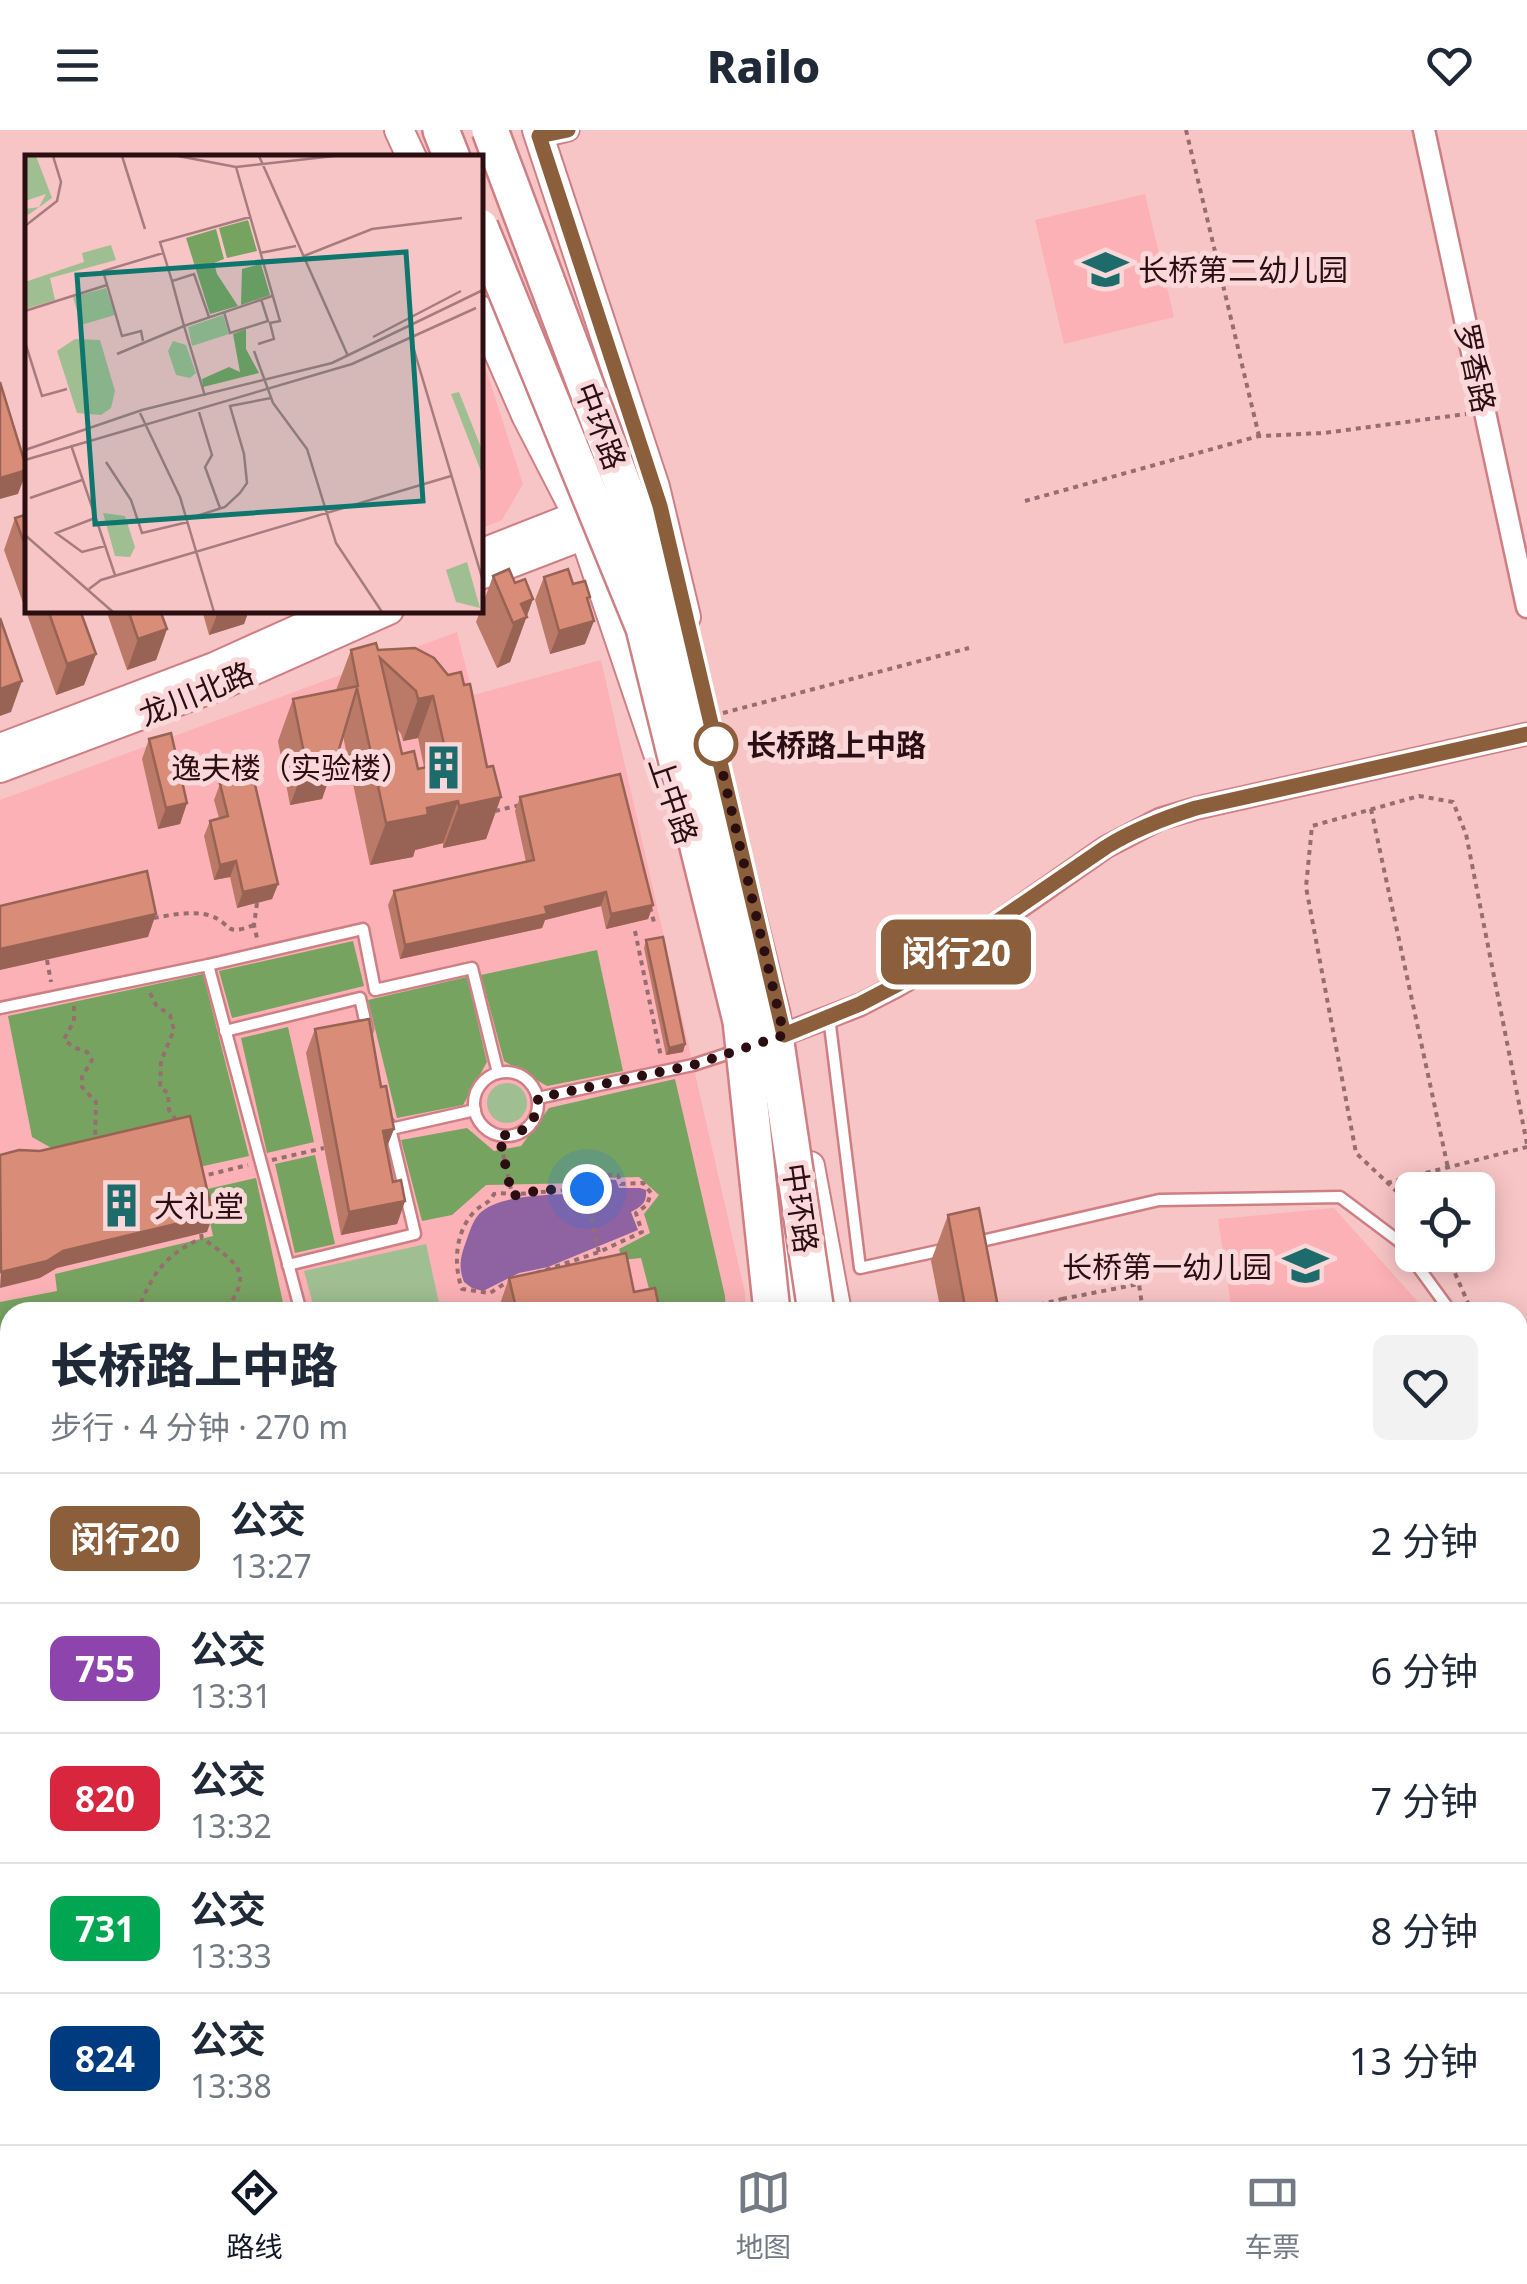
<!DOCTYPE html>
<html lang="zh">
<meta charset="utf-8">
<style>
body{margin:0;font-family:"Noto Sans","Noto Sans SC",sans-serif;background:#f2f2f3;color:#1f2937;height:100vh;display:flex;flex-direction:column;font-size:38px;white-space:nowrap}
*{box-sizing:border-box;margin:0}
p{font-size:32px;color:#747a83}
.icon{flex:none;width:55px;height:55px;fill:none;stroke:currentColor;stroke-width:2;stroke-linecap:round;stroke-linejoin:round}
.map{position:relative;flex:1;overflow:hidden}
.drawer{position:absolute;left:0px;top:1172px;width:1528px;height:842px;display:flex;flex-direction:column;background:#fff;border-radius:30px 30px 0 0;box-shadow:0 5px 25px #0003}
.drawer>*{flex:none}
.badge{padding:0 20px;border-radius:15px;font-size:35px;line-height:65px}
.fabs{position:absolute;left:1395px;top:1042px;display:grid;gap:20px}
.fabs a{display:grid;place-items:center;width:100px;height:100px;border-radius:15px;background:#fff;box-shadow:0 5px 25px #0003;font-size:50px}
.you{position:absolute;width:50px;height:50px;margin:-25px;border:8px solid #fff;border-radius:50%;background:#1a73e8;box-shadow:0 0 0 15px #1a73e833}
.map>.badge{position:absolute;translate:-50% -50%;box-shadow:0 0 0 5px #fff}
.round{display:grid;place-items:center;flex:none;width:105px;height:105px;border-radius:15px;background:#f2f2f3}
.head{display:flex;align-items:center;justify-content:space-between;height:170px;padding:0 50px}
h1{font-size:48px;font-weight:800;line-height:75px}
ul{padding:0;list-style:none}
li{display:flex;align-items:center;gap:30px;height:130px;padding:0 50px;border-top:2px solid #e0e1e3}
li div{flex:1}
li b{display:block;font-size:38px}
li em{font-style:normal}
li .badge{min-width:110px;font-weight:700;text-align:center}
header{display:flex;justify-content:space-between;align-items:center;height:130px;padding:0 50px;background:#fff;font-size:45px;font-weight:800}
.menu{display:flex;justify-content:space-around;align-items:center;height:140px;border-top:2px solid #e0e1e3;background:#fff;font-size:28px;color:#747a83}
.menu a{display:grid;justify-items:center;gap:5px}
.menu .on{color:#111827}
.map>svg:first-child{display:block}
.built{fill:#fbb1b5}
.green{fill:#9fbe91}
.forest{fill:#77a361}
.water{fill:#8f63a1}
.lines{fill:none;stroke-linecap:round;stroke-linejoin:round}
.lane-casing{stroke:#ce7f84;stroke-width:15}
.street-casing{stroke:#ce7f84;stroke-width:25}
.secondary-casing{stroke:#ce7f84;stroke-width:32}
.highway-casing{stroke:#ce7f84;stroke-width:40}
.path{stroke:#976e70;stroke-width:4;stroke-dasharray:5 5;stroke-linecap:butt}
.lane{stroke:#fff;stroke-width:10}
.street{stroke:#fff;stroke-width:20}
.secondary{stroke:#fff;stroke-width:28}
.highway{stroke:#fff;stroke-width:35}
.highway-bridge-casing{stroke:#ce7f84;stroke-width:40;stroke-linecap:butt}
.highway-bridge{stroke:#fff;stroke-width:35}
.wall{fill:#bb7967;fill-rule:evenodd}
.shaded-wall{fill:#986354}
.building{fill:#d98d78;stroke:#986354;stroke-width:2.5;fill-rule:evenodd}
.line-casing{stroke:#fff;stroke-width:22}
.line{stroke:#8b5e3c;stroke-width:15}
.walk{stroke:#2b0e11;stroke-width:10;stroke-dasharray:0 18}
.stop-dot{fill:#fff;stroke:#8b5e3c;stroke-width:5}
.labels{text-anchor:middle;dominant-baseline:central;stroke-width:10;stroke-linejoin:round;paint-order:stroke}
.poi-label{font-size:30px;fill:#2b0e11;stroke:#fad7d8;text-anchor:start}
.street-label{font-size:30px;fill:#2b0e11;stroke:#fad7d8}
.stop-label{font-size:30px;font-weight:bold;fill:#2b0e11;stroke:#fad7d8;text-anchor:start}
.inset-road{fill:none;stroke:#a67c7e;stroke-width:2.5}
.view{fill:#0f766e;fill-opacity:0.15;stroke:#0f766e;stroke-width:5}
.inset-edge{fill:none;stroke:#2b0e11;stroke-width:5}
</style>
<header><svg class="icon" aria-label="menu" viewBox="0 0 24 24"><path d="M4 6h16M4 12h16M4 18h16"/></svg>Railo<svg class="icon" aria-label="heart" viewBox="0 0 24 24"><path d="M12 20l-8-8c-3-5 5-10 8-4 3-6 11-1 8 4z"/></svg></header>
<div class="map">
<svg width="1527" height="2014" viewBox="0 0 1527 2014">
<rect width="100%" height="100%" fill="#f8c5c6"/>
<g class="built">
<polygon points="1145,64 1174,187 1064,214 1035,90"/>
<polygon points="480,221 523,354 502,390 480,399"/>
<polygon points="457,502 473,565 601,530 745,1163 746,1182 10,1182 10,2005 904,2005 906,2014 0,2014 0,670"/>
<polygon points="1334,1078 1427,1182 1232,1182 1218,1089"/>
<polygon points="1527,1752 1527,1968 1518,1970 1518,1754"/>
</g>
<g class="green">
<circle cx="507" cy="973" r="20"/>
<polygon points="426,1114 441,1182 315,1182 304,1141"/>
<polygon points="1527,1817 1527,1945 1518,1947 1518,1820"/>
<polygon points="124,2005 301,2005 285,2014 126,2014"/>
<polygon points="484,2005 755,2005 757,2014 486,2014"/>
</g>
<g class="forest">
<polygon points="353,811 364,856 232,888 219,841"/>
<polygon points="597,820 623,941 547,956 504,931 481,845"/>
<polygon points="203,844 249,1026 199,1037 62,1024 32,1007 8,886"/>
<polygon points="467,847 487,932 463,975 397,988 368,870"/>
<polygon points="288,897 314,1012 267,1023 241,908"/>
<polygon points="675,949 725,1166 726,1182 655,1182 641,1128 622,1130 619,1119 650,1103 644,1084 659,1065 639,1047 600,1048 584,1053 486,1055 452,1085 422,1091 401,1010 467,998 494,1021 521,1016 549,978"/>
<polygon points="315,1025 335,1114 295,1123 275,1034"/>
<polygon points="256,1048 285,1182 10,1182 10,1290 0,1292 0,1172 57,1161 55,1144 213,1106 203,1060"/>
<polygon points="10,1315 10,1444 5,1445 0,1418 0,1317"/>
<polygon points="10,1763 10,1844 0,1846 0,1765"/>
</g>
<path class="water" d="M 603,1049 L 616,1050 L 619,1058 L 640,1058 L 646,1060 C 647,1073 642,1076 631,1082 L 638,1100 L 548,1137 L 519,1143 L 483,1161 L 472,1158 L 464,1152 C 457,1134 462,1123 468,1106 C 471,1098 473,1091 479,1084 C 501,1061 565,1066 596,1062 L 605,1059 Z"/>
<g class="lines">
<defs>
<g id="lane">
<polyline points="208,835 301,1182"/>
<polyline points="0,878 208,835 363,799 375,860 472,838 498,943"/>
<polyline points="829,887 860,1138 947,1119"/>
<polyline points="225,901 360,868 367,899"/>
<circle cx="506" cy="974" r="32"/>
<polyline points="538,968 693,935 736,921"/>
<polyline points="391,999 475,980"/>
<polyline points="973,1113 1159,1070 1340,1067 1400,1112 1451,1182"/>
<polyline points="288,1135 415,1104 389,994"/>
<polyline points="1518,1390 1527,1428"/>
<polyline points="1518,1749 1527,1747"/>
<polyline points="0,1850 10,1848"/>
<polyline points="1518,1998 1527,1996"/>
<polyline points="1459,2014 1493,2005"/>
</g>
<g id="street">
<polyline points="1424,0 1527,477"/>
<polyline points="539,7 568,0"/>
<polyline points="769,910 860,875 895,857 954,823 1106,717 1160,689 1197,678 1527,604"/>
<polyline points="1518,1451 1527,1449"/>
</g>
<g id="secondary">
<polyline points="399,0 412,28"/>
<polyline points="537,0 655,357 686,487"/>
<polyline points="480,180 526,285 578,386 666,647"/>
<polyline points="480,424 592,380"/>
<polyline points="480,445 600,399"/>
<polyline points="0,618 214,537 341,480"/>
<polyline points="0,638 221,555 389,480"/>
<polyline points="810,1036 837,1182"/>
<polyline points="780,1104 791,1182"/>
<polyline points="997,2005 999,2014"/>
</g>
<g id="highway">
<polyline points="441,0 452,28"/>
<polyline points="937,2005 940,2014"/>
<polyline points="978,2005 980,2014"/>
</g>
</defs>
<use href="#lane" class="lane-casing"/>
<use href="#street" class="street-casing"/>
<use href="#secondary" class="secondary-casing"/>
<use href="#highway" class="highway-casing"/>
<g class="path">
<polyline points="1186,0 1259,306"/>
<polyline points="1025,371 1259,306 1324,303 1466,284"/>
<polyline points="723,583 969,518"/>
<polyline points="1371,679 1448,1038"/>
<polyline points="495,681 520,675"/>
<polyline points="257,773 254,795 257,808"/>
<polyline points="650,777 655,796"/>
<path d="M 154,788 C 170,785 195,780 211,786 C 233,794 223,807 254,795"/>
<polyline points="635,801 661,927"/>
<polyline points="47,830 51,852"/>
<polyline points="150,863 156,875 170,885 174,900 161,931 160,957 168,963 169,980 176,990"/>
<polyline points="74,876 74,891 64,909 73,917 87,922 92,930 82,947 82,957 96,972 95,1009"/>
<polyline points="499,1005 512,1064"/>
<polyline points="272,1030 324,1018"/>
<path d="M 597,1045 L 618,1045 L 621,1054 L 643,1053 L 651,1063 L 647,1075 L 636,1083 L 642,1102 L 599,1122 L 504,1154 L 490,1163 L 462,1159 C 453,1134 455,1100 476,1080 C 484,1073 489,1074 494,1064 C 504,1062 509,1065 519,1064 C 542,1062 564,1060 587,1059 Z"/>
<polyline points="199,1047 248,1035"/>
<polyline points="594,1053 600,1077 591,1084 601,1133"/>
<polyline points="1387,1053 1527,1017"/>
<polyline points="1412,1076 1356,1023 1306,757 1312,696 1419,666 1453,672 1466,704 1527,1014"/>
<path d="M 201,1104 L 202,1108 C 236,1133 256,1141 224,1182"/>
<polyline points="1447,1125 1472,1182"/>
<polyline points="1062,1169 1139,1154 1143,1182"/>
<path d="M 137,1182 C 153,1143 163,1126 202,1108"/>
<polyline points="1010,1182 1062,1169 1064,1182"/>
<polyline points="0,1244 10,1256"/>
<polyline points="0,1552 10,1584"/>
<polyline points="0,1760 10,1759"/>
<polyline points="252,2014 252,2010 274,2005"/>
</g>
<use href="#lane" class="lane"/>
<use href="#street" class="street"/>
<use href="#secondary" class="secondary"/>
<use href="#highway" class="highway"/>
<defs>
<g id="highway-bridge">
<polyline points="490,0 675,494 772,886 816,1182"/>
<polyline points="480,97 644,498 741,891 772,1182"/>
</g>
</defs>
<use href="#highway-bridge" class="highway-bridge-casing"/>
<use href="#highway-bridge" class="highway-bridge"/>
</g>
<g class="wall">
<polygon points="28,384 28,480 80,480 96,524 84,555 56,565 4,420 15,388"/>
<polygon points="493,446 515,453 533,469 510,532 497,538 476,492"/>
<polygon points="544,447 573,454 585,514 550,524 535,470"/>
<polygon points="106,480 160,480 167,499 156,530 127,540"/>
<polygon points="202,480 249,480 244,494 209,505"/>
<path d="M 415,518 L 487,637 L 501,667 L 486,709 L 443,718 L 443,713 L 415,720 L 413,727 L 370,735 L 343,606 L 322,669 L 290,675 L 278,611 L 293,569 L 336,560 L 351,520 ZM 397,599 L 401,604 L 403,611 L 418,608 L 424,637 L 418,639 L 402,624 Z"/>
<polygon points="149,609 187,673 180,694 158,699 142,629"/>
<polygon points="220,654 278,754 272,769 237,778 230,747 214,750 204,706 210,691 219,688 214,670"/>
<polygon points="520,667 653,775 648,789 606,799 601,776 545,790 542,798 400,829 388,775 394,761 526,732 515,681"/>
<polygon points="646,810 685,914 683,922 666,925 644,818"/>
<polygon points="315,899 381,957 394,999 386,1018 393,1052 405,1071 397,1094 341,1105 306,923"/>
<polygon points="948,1085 999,1182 941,1182 931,1131"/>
<polygon points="509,1148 634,1162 660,1182 503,1182 501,1171"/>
<polygon points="1527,1211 1527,1337 1524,1338 1518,1308 1518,1213"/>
<polygon points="1527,1529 1527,1581 1520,1550"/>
<polygon points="0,1548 4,1573 10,1572 10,1746 0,1713"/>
<polygon points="267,2005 273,2005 275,2014 264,2014"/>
<polygon points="1177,2005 1224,2005 1220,2014 1179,2014"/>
<polygon points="1254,2005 1290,2005 1288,2011 1276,2014 1268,2014 1267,2012 1256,2014"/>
</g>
<g class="shaded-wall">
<polygon points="27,340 18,364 0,369 0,348"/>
<polygon points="533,469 510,532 497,538 521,474"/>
<polygon points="232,480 249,480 244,494 209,505 217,485"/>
<polygon points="594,491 585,514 550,524 559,501"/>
<polygon points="167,499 156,530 127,540 138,509"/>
<polygon points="96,524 84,555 56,565 67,534"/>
<polygon points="22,551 11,582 0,586 0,559"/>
<polygon points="433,566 418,608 403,611 418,569"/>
<polygon points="337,626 322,669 290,675 306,633"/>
<polygon points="501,667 486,709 443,718 459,676"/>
<polygon points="458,671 443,713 415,720 413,727 370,735 386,693 427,678"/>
<polygon points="187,673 180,694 158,699 166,678"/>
<polygon points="236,731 230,747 214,750 220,735"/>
<polygon points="278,754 272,769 237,778 243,762"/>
<polygon points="606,762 601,776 545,790 542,798 400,829 405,815 545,777"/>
<polygon points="653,775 648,789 606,799 611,784"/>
<polygon points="156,784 148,807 0,840 0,819"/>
<polygon points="685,914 683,922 666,925 669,918"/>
<polygon points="394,999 385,1022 383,1001"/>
<polygon points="405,1071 397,1094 341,1105 349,1082"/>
<polygon points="213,1085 207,1102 57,1138 40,1148 0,1158 1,1142 63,1121"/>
<polygon points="10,1470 10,1508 0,1509 0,1471"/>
<polygon points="1193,2005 1203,2005 1200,2014 1190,2014"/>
<polygon points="1206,2005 1224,2005 1220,2014 1202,2014"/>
<polygon points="1260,2005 1270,2005 1267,2012 1257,2014"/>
<polygon points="1272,2005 1290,2005 1288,2011 1269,2014"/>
</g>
<g class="building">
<polygon points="0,252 27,340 0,348"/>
<polygon points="28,384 28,423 15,388"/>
<polygon points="509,439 515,453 525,449 533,469 521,474 527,487 513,493 493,446"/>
<polygon points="568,439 573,454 585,451 590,467 587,468 594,491 559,501 544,447"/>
<polygon points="48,480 80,480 96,524 67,534"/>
<polygon points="128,480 160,480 167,499 138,509"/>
<polygon points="215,480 232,480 217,485"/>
<polygon points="0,488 22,551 0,559"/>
<path d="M 376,513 L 378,520 L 415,518 L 434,528 L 448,545 L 461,542 L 464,555 L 470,554 L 487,637 L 493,636 L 501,667 L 459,676 L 458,671 L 427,678 L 428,685 L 386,693 L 357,558 L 337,626 L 306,633 L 293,569 L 358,556 L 351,520 ZM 380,528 L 416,561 L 418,569 L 433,566 L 448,632 L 418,639 L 414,621 L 402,624 Z"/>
<polygon points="171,603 187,673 166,678 149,609"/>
<polygon points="620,644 653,775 611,784 606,762 545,777 547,784 405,815 394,761 534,730 520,667"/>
<polygon points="253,646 278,754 243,762 236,731 220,735 210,691 228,686 220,654"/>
<polygon points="147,741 156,784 0,819 0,776"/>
<polygon points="663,807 685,914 669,918 646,810"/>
<polygon points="369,889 381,957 386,956 394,999 383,1001 393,1052 401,1050 405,1071 349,1082 315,899"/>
<polygon points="190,986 213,1085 63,1121 47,1131 1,1142 0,1025 19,1020 40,1021"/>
<polygon points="979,1078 999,1182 966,1182 948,1085"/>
<polygon points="626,1123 634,1162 655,1158 660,1182 517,1182 509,1148"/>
<polygon points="1527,1211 1527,1269 1518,1229 1518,1213"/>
<polygon points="10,1426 10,1470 0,1471 0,1428"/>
<polygon points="0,1548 4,1573 10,1572 10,1658 0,1625"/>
<polygon points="10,1856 10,2005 110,2005 112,2014 0,2014 0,1858"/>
<polygon points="273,2005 361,2005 363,2014 275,2014"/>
</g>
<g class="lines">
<defs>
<path id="line" d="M 568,0 L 539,6 L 660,376 L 784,905 L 860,874 L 929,838 L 1106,717 C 1135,699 1164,688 1196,678 L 1527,604"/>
</defs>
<use href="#line" class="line-casing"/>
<use href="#line" class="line"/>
<path class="walk" d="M 587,1059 L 541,1060 L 512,1066 L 499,1005 C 523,1007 538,992 538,968 L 693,935 L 784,905 L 716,614"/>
</g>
<defs>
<symbol id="school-bare" viewBox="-9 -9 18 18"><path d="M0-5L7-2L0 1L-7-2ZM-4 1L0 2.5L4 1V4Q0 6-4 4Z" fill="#1e6b6b" stroke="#fad7d8" stroke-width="2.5" paint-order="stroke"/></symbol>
<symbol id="building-bare" viewBox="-9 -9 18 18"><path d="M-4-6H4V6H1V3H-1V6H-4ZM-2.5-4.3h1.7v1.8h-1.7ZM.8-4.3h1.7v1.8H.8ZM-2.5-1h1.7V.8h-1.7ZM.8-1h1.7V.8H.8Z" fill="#1e6b6b" stroke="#fad7d8" stroke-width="2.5" paint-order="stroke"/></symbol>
</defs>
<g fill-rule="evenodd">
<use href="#school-bare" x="1074" y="108" width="63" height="63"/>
<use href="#building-bare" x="412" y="606" width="63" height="63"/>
<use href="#building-bare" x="90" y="1044" width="63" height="63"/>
<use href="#school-bare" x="1274" y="1104" width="63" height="63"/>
</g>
<circle class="stop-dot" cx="716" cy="614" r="20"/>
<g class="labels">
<g class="poi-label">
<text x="1138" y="139">长桥第二幼儿园</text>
<text x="411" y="637" text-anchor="end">逸夫楼（实验楼）</text>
<text x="154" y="1075">大礼堂</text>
<text x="1272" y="1136" text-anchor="end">长桥第一幼儿园</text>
</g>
<g class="street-label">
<text transform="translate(1476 238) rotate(78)">罗香路</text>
<text transform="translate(601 296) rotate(69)">中环路</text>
<text transform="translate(196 563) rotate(-22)">龙川北路</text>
<text transform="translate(674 670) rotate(71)">上中路</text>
<text transform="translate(801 1078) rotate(82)">中环路</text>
</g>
<g class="stop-label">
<text x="746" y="614">长桥路上中路</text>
</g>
</g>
<g transform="translate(25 25)">
<rect width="458" height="458" fill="#f8c5c6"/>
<path d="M 0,1 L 11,1 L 27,43 L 3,60 L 0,54 L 14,52 L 21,39 L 0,46 ZM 86,90 L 91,105 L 25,123 L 30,145 L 0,154 L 0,127 L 59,107 L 57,98 ZM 81,133 L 90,160 L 56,170 L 48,142 ZM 198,160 L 204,179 L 167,191 L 163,172 ZM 50,184 L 75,185 L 90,236 L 86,253 L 76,260 L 52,258 L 32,196 ZM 148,186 L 161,190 L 171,218 L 165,223 L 151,220 L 143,196 ZM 434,237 L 457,295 L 457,319 L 426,239 ZM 78,358 L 100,361 L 110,392 L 105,402 L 90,401 ZM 442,407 L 455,453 L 431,447 L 421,415 Z" fill="#9fbe91"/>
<path d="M 223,65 L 232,96 L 202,103 L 194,73 ZM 191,74 L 199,104 L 189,108 L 192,119 L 213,151 L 185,159 L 161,83 ZM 236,109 L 245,140 L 216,150 L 217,114 ZM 221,174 L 221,194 L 234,218 L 178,232 L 177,224 L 204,212 L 215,217 L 208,179 Z" fill="#77a361"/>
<path class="inset-road" d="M 97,1 L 120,74M 153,1 L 211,12 L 309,1M 234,1 L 323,201M 211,12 L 255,166 L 245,168 L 249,184 L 233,189M 0,71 L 32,46 L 36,27 L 28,1M 235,98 L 271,91M 279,101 L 347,74 L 437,63M 147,126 L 135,87 L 225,62M 0,156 L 82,130M 199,157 L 205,178 L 243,166 L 236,144M 184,162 L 169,119 L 147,126 L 159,171 L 247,141M 348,182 L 436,136M 386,185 L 458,426M 118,186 L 116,176 L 97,181 L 78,116 L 138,98M 0,187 L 17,241 L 42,234M 229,196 L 248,248 L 282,294 L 311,388 L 357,457M 92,199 L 159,171 L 180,241M 174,257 L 187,300 L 180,312 L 195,353M 115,258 L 155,342 L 189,457M 46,290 L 90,420M 0,295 L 117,255 L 307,208 L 458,135M 0,305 L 327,209 L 451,153M 81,307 L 106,345 L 117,378 L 163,367M 5,343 L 57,325M 70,363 L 31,378 L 57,397 L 80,391M 162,364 L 200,352 L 215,338 L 222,328 L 219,299 L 205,251 L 246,243M 0,380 L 88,457M 64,434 L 76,425 L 426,321"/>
<path class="view" d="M 381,97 L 398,346 L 70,369 L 52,120 Z"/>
<rect width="458" height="458" class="inset-edge"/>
</g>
</svg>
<div class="fabs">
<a><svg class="icon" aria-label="locate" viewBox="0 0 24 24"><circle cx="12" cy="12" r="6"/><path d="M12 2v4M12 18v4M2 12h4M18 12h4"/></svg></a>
</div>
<div class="you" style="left:587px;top:1059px"></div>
<b class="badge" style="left:956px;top:822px;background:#8b5e3c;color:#fff">闵行20</b>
<section class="drawer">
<div class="head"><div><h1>长桥路上中路</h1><p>步行 · 4 分钟 · 270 m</p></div><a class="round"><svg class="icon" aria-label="heart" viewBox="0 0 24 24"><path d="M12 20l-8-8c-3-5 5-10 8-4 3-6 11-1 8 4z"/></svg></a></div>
<ul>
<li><span class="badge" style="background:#8b5e3c;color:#fff">闵行20</span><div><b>公交</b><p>13:27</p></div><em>2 分钟</em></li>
<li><span class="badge" style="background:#8e44ad;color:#fff">755</span><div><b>公交</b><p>13:31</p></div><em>6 分钟</em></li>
<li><span class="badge" style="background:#d7263d;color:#fff">820</span><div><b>公交</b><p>13:32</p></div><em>7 分钟</em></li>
<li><span class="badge" style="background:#00a651;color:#fff">731</span><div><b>公交</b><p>13:33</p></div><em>8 分钟</em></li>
<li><span class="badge" style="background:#003b80;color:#fff">824</span><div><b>公交</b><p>13:38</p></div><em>13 分钟</em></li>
</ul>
</section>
</div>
<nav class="menu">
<a class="on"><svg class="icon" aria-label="directions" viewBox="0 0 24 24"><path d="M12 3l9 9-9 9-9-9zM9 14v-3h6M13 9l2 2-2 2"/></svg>路线</a>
<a><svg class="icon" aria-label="map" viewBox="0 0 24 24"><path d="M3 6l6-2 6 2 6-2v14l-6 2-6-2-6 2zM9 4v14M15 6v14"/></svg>地图</a>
<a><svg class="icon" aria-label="tickets" viewBox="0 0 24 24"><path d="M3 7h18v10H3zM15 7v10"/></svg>车票</a>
</nav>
